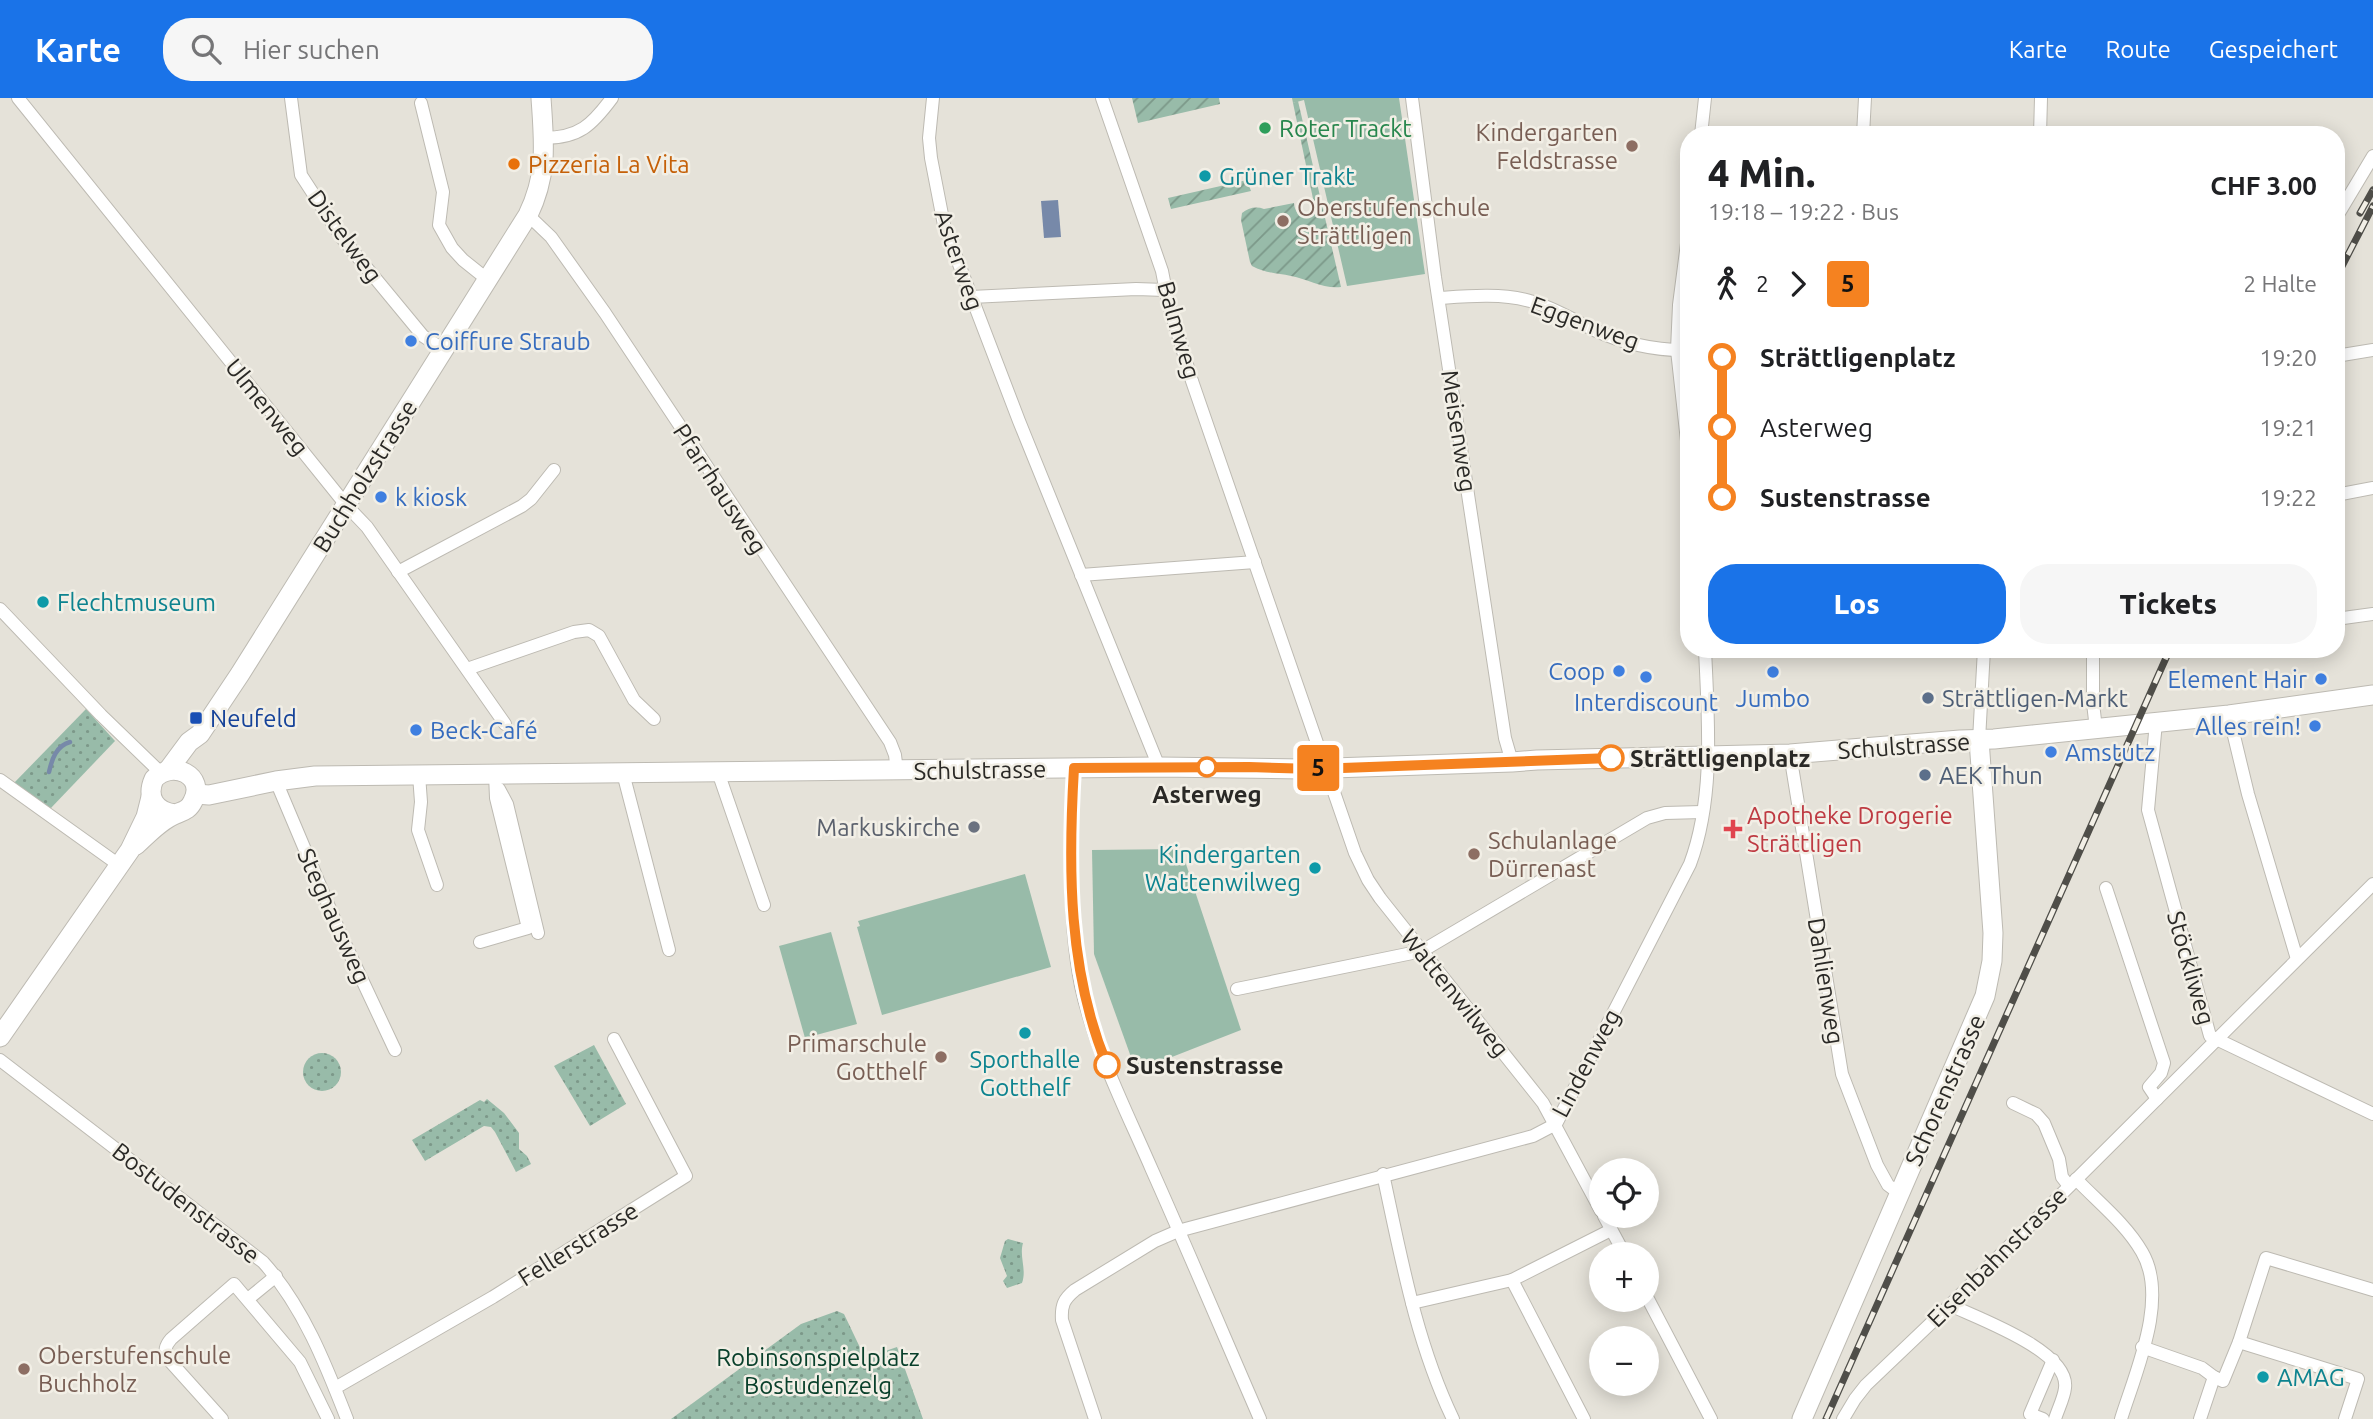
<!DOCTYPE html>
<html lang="de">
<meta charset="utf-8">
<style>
body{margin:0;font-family:Ubuntu,sans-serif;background:#f6f6f6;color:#202124;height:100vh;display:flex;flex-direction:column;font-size:26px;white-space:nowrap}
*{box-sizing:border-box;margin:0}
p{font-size:23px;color:#757577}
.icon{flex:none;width:38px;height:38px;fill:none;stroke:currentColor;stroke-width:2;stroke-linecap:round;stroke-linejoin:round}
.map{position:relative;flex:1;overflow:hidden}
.details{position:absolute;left:1680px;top:28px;width:665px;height:532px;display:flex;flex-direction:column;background:#fff;border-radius:28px;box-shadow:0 4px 18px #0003}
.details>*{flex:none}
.badge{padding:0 14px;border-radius:5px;font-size:24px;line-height:46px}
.buttons{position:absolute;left:1589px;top:1060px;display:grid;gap:14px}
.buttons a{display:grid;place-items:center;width:70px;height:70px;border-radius:50%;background:#fff;box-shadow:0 4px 18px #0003;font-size:35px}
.map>.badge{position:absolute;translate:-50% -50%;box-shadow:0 0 0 4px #fff}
.legs{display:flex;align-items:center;gap:10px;height:77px;padding:0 28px;font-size:23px}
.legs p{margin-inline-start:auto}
.summary{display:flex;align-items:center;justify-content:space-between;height:119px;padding:0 28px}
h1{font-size:38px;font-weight:800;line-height:52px}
.action{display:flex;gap:14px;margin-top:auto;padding:14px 28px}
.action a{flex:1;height:80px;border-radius:28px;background:#1a73e8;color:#fff;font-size:28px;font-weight:800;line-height:80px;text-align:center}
.action a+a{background:#f6f6f6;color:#202124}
ul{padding:0 28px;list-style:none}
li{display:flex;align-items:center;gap:24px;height:70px;font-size:26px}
li i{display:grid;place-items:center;width:10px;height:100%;margin:0 9px;background:currentColor}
li i::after{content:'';width:18px;height:18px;margin:-9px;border:5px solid;border-radius:50%;background:#fff}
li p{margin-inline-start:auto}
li:first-child i{background:linear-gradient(#0000 50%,currentColor 0)}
li:last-child i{background:linear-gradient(currentColor 50%,#0000 0)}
header{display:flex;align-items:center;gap:42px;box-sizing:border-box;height:98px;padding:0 35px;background:#1a73e8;color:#fff}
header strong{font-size:33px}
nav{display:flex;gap:38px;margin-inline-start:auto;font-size:24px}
.search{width:490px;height:63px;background:#f6f6f6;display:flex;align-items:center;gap:18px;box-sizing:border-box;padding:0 24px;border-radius:28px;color:#757577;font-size:26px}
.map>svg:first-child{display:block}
.park{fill:url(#park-dots)}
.garden{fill:url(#garden-furrows)}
.pitch{fill:#98bba9}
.water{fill:#7789a9}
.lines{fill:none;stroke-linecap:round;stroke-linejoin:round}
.stream{stroke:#7789a9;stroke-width:4.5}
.street-casing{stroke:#bdbab2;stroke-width:14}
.secondary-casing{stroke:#bdbab2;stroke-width:21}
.street{stroke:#fff;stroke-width:12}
.secondary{stroke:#fff;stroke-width:19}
.rail-casing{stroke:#4f4e49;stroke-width:7}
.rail{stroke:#f2efe6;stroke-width:4.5;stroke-dasharray:13;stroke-linecap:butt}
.line-1-casing{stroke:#fff;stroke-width:16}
.line-1{stroke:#f58220;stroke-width:10}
.leisure-dot{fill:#2e9e5b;stroke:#f2efe6;stroke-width:2.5}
.education-dot{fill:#8d6e63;stroke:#f2efe6;stroke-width:2.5}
.food-dot{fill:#e8710a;stroke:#f2efe6;stroke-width:2.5}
.culture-dot{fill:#0f9aa8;stroke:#f2efe6;stroke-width:2.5}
.shop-dot{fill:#3f7fe0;stroke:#f2efe6;stroke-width:2.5}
.service-dot{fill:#5c6f8a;stroke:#f2efe6;stroke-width:2.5}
.transit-dot{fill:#1a4fb4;stroke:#f2efe6;stroke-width:2.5}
.stop-1-dot{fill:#fff;stroke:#f58220;stroke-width:3.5}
.worship-dot{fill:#6b7280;stroke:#f2efe6;stroke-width:2.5}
.health-dot{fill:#e0444e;stroke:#f2efe6;stroke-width:2.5}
.labels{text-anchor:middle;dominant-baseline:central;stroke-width:5;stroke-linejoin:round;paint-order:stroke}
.leisure-label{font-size:24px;fill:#27864d;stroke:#f2efe6;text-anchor:start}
.education-label{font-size:24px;fill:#785e54;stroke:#f2efe6;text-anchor:start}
.food-label{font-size:24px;fill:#c56008;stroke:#f2efe6;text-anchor:start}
.culture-label{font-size:24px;fill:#0d838f;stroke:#f2efe6;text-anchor:start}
.street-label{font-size:24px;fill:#2a2926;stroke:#f2efe6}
.shop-label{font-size:24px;fill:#366cbe;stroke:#f2efe6;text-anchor:start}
.service-label{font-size:24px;fill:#4e5e75;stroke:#f2efe6;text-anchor:start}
.transit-label{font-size:24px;fill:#164399;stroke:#f2efe6;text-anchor:start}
.stop-label{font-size:24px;font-weight:bold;fill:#2a2926;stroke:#f2efe6;text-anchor:start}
.health-label{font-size:24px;fill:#be3a42;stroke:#f2efe6;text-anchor:start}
.worship-label{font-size:24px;fill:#5b616d;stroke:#f2efe6;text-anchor:end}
.park-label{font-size:24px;fill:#09402b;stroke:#f2efe6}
</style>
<header>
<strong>Karte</strong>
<div class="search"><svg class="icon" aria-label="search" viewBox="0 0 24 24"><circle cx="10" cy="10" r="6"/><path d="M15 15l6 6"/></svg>Hier suchen</div>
<nav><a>Karte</a><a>Route</a><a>Gespeichert</a></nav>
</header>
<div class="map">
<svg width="2373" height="1321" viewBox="0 0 2373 1321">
<defs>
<pattern id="park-dots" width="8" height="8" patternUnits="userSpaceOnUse" patternTransform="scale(1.75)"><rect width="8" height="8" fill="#98bba9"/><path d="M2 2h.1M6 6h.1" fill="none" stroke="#7c9889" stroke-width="1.8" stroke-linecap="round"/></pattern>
<pattern id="garden-furrows" width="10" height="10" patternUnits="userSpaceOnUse" patternTransform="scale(1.75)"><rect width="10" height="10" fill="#98bba9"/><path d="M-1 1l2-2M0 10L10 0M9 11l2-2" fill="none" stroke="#7c9889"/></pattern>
</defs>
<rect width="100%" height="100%" fill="#e5e2d9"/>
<g class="park">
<polygon points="86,611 115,643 50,711 14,685"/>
<polygon points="594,947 626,1006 590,1028 554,968"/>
<circle cx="322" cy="974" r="19"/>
<polygon points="487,1001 504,1015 519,1035 519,1051 527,1058 531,1066 516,1074 495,1034 491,1029 484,1028 425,1063 412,1042 480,1002 484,1004"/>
<path d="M 1008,1141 L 1023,1145 C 1019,1159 1027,1171 1022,1185 L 1007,1190 L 1003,1183 L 1007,1178 L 1000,1160 L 1005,1143 Z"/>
<polygon points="837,1213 844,1216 865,1260 897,1249 923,1321 671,1321 801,1226"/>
</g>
<g class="garden">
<polygon points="1132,0 1219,0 1220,6 1138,25"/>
<path d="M 1298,3 L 1341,189 C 1323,191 1308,181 1291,178 C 1276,175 1265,175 1252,168 L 1250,164 L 1241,122 L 1242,115 C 1248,110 1256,108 1264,111 L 1294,105 C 1295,119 1305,119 1316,115 L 1293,5 Z"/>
<polygon points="1247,82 1251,93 1171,111 1168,100"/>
</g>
<g class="pitch">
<polygon points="1292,0 1399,0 1425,176 1347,188 1304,2 1293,5"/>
<polygon points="1181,751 1241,932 1136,973 1094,856 1092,752"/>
<polygon points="1025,776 1051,869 882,917 857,829 860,828 858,823"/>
<polygon points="831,834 857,926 805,940 779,848"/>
</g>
<polygon class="water" points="1058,102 1061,139 1044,140 1041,103"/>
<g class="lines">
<path class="stream" d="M 49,674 C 52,661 56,648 70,644"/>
<defs>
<g id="street">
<polyline points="18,0 346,407 367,429 505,626"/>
<polyline points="291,0 301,77 342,140 423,238 444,252"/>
<polyline points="933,0 929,40 931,60 944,127 1019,323 1159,669"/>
<polyline points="1102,0 1162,173 1168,204 1192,283 1355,755 1368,782 1380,800 1543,1005 1601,1113"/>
<polyline points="1412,0 1435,179 1505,640 1512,664"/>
<polyline points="421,5 443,94 439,127 452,150 463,162 488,182"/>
<polyline points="1701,37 1705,0"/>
<polyline points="1863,37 1865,0"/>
<polyline points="2040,37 2041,0"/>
<path d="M 544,40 C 579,40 592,27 612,0"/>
<polyline points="528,117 551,139 605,215 890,644 895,657 897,673"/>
<polyline points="2336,120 2373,58"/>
<polyline points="1689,130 1679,207 1677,252 1689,361"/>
<polyline points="971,199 1136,191 1165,192"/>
<path d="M 1439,200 C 1468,198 1502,195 1530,203 C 1553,209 1573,222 1594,232 C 1623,245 1657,253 1689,252"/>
<polyline points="2336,258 2373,252"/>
<polyline points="2336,397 2373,390"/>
<polyline points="398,474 522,408 531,401 554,372"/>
<polyline points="1081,477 1255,464"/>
<polyline points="0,511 101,617 161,675"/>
<polyline points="2336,521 2373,516"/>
<polyline points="2093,551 2093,605 2096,631"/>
<polyline points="467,571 574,534 589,532 599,538 634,602 654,621"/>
<polyline points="2229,617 2248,696 2297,861"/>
<polyline points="2156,624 2148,712 2210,938 2373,1016"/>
<polyline points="1979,642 1984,551"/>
<polyline points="1790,656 1842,976 1877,1067 1888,1087 1900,1096"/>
<path d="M 1074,671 C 1070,736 1068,824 1081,888 C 1095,952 1126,1012 1152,1072 C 1189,1155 1224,1238 1260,1321"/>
<polyline points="718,674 764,807"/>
<polyline points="623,675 669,852"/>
<polyline points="419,677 421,704 418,732 437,787"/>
<polyline points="0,682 119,767"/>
<polyline points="276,683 341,837 395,952"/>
<polyline points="499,691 507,706 538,835"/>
<polyline points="2106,790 2164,965 2161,975 2149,989 2157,1001"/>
<polyline points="480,844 528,830 496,700 495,676"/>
<polyline points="1237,891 1422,853 1647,720 1665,715 1702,714"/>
<path d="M 0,962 L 263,1164 C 303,1208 326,1267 347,1321"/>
<polyline points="2013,1005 2036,1016 2044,1025 2059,1061 2062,1079 2069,1088"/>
<path d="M 1383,1076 C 1401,1159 1416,1244 1453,1321"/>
<path d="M 2076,1081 C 2098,1104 2126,1126 2142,1154 C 2169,1200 2136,1273 2121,1321"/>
<polyline points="1604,1118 1625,1157"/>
<polyline points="1512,1182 1584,1321"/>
<polyline points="1647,1199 1711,1321"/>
<polyline points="248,1201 276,1178"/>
<polyline points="1412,1205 1512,1182 1611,1132"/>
<path d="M 1950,1207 C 1977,1220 2070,1253 2065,1290 C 2064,1300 2058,1311 2055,1321"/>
<polyline points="2239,1244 2358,1281 2345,1321"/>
<polyline points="2142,1249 2202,1270 2214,1279 2223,1283 2239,1244 2266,1160 2373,1192"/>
<polyline points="335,1290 493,1199 686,1078 614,941"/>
<path d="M 222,1321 L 168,1261 C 164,1253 165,1248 171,1241 L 234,1186 L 300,1264 L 328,1321"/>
<path d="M 1095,1321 L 1062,1222 C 1061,1207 1064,1201 1075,1192 L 1155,1143 L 1178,1133 L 1533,1038 L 1556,1026 L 1690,766 C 1715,699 1708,621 1705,551"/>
<polyline points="1843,1321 1855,1301 1866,1287 1950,1207 2373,786"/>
<polyline points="2043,1321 2030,1316 2053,1262"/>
<polyline points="2200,1321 2214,1279"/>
</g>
<g id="secondary">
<path d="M 169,671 L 189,644 L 200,636 L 240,576 L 528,117 C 548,76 544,44 541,0"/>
<polyline points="196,696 209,697 276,683 315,678 1159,669 1303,671 1512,664 1537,662 1790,656 1960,642 1994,641 2229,617 2373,597"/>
<path d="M 136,747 C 148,736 161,722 176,716 C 183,713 189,712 193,703 C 206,678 173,661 154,681 C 146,699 155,714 175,716"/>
<polyline points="0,939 130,752 146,719 151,699"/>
<polyline points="1802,1321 1985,898 1992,863 1993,835 1979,642"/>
</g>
</defs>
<use href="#street" class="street-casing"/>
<use href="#secondary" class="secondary-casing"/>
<use href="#street" class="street"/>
<use href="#secondary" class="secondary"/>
<defs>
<g id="rail">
<polyline points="2360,115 2373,92"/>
<polyline points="2336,180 2373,108"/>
<polyline points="1826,1321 2170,551"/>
</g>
</defs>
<use href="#rail" class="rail-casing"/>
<use href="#rail" class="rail"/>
</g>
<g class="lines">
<defs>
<path id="line-1" d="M 1107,967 C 1068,873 1068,770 1074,670 L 1249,669 L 1315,671 L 1611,660"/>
</defs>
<use href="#line-1" class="line-1-casing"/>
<use href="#line-1" class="line-1"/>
</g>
<circle class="leisure-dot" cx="1265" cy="30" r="7"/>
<g class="education-dot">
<circle cx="1632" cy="48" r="7"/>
<circle cx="1283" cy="123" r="7"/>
<circle cx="1474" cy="756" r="7"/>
<circle cx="941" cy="959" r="7"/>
<circle cx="24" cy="1271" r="7"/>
</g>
<circle class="food-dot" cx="514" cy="66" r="7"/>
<g class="culture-dot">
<circle cx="1205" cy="78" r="7"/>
<circle cx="43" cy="504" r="7"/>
<circle cx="1315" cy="770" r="7"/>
<circle cx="1025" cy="935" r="7"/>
<circle cx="2263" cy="1279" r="7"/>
</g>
<g class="shop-dot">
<circle cx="411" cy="243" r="7"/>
<circle cx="381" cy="399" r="7"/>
<circle cx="1619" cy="573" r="7"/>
<circle cx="1773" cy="574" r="7"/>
<circle cx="1646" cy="579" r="7"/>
<circle cx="2321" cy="581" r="7"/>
<circle cx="2315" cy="628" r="7"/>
<circle cx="416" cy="632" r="7"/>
<circle cx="2051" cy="654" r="7"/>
</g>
<g class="service-dot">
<circle cx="1928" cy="600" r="7"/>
<circle cx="1925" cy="677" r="7"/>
</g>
<rect class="transit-dot" x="189" y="613" width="14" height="14" rx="3.5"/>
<g class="stop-1-dot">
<circle cx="1611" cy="660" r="12"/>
<circle cx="1207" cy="669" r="9"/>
<circle cx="1107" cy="967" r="12"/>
</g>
<circle class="worship-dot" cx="974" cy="729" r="7"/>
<path class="health-dot" d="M1729.5 720.5h7v7h7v7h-7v7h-7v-7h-7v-7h7z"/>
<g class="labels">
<g class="leisure-label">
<text x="1279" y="30">Roter Trackt</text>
</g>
<g class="education-label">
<text x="1618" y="34" text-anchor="end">Kindergarten<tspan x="1618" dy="28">Feldstrasse</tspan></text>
<text x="1297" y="109">Oberstufenschule<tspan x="1297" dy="28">Strättligen</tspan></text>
<text x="1488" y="742">Schulanlage<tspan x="1488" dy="28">Dürrenast</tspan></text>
<text x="927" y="945" text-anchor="end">Primarschule<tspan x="927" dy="28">Gotthelf</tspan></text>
<text x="38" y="1257">Oberstufenschule<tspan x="38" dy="28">Buchholz</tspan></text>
</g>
<g class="food-label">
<text x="528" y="66">Pizzeria La Vita</text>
</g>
<g class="culture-label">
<text x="1219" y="78">Grüner Trakt</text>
<text x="57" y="504">Flechtmuseum</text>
<text x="1301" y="756" text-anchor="end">Kindergarten<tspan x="1301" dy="28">Wattenwilweg</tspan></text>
<text x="1025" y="961" text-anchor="middle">Sporthalle<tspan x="1025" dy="28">Gotthelf</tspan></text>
<text x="2277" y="1279">AMAG</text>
</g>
<g class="street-label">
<text transform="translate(345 138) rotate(54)">Distelweg</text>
<text transform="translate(959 162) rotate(71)">Asterweg</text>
<text transform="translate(1585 225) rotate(20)">Eggenweg</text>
<text transform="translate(1179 232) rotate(74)">Balmweg</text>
<text transform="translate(267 309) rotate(51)">Ulmenweg</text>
<text transform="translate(1459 333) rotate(81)">Meisenweg</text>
<text transform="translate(365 378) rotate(-58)">Buchholzstrasse</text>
<text transform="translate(720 391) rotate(57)">Pfarrhausweg</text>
<text transform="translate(1904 648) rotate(-4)">Schulstrasse</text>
<text transform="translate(980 672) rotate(-1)">Schulstrasse</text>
<text transform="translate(334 818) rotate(66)">Steghausweg</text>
<text transform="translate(2191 870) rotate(74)">Stöckliweg</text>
<text transform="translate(1826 883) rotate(81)">Dahlienweg</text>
<text transform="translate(1455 895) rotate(51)">Wattenwilweg</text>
<text transform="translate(1586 965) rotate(-62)">Lindenweg</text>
<text transform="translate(1945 992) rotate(-66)">Schorenstrasse</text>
<text transform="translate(186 1105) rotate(38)">Bostudenstrasse</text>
<text transform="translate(578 1146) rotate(-32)">Fellerstrasse</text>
<text transform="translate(1997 1159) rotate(-45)">Eisenbahnstrasse</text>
</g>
<g class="shop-label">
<text x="425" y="243">Coiffure Straub</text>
<text x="395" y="399">k kiosk</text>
<text x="1605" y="573" text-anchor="end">Coop</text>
<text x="2307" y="581" text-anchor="end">Element Hair</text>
<text x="1773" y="600" text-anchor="middle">Jumbo</text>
<text x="1646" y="604" text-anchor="middle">Interdiscount</text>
<text x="2301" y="628" text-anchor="end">Alles rein!</text>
<text x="430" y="632">Beck-Café</text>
<text x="2065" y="654">Amstutz</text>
</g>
<g class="service-label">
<text x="1942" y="600">Strättligen-Markt</text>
<text x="1939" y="677">AEK Thun</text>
</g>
<g class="transit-label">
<text x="210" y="620">Neufeld</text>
</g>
<g class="stop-label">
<text x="1630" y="660">Strättligenplatz</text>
<text x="1207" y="696" text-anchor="middle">Asterweg</text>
<text x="1126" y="967">Sustenstrasse</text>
</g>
<g class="health-label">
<text x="1747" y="717">Apotheke Drogerie<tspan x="1747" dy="28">Strättligen</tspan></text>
</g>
<g class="worship-label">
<text x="960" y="729">Markuskirche</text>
</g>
<g class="park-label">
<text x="818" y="1259">Robinsonspielplatz<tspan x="818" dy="28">Bostudenzelg</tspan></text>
</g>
</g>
</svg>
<div class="buttons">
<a><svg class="icon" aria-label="locate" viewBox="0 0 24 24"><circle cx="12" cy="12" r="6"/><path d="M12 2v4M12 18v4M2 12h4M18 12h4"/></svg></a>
<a>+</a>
<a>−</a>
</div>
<b class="badge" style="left:1318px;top:670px;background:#f58220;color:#111">5</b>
<section class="details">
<div class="summary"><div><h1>4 Min.</h1><p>19:18 – 19:22 · Bus</p></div><b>CHF 3.00</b></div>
<div class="legs"><svg class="icon" aria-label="walk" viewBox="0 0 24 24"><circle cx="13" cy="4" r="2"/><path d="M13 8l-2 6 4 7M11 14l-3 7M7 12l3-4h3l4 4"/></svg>2<svg class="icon" aria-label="forward" viewBox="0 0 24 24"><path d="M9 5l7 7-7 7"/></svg><b class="badge" style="background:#f58220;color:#111">5</b><p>2 Halte</p></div>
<ul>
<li><i style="color:#f58220"></i><b>Strättligenplatz</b><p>19:20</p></li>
<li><i style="color:#f58220"></i><span>Asterweg</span><p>19:21</p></li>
<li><i style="color:#f58220"></i><b>Sustenstrasse</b><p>19:22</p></li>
</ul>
<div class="action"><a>Los</a><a>Tickets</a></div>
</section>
</div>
